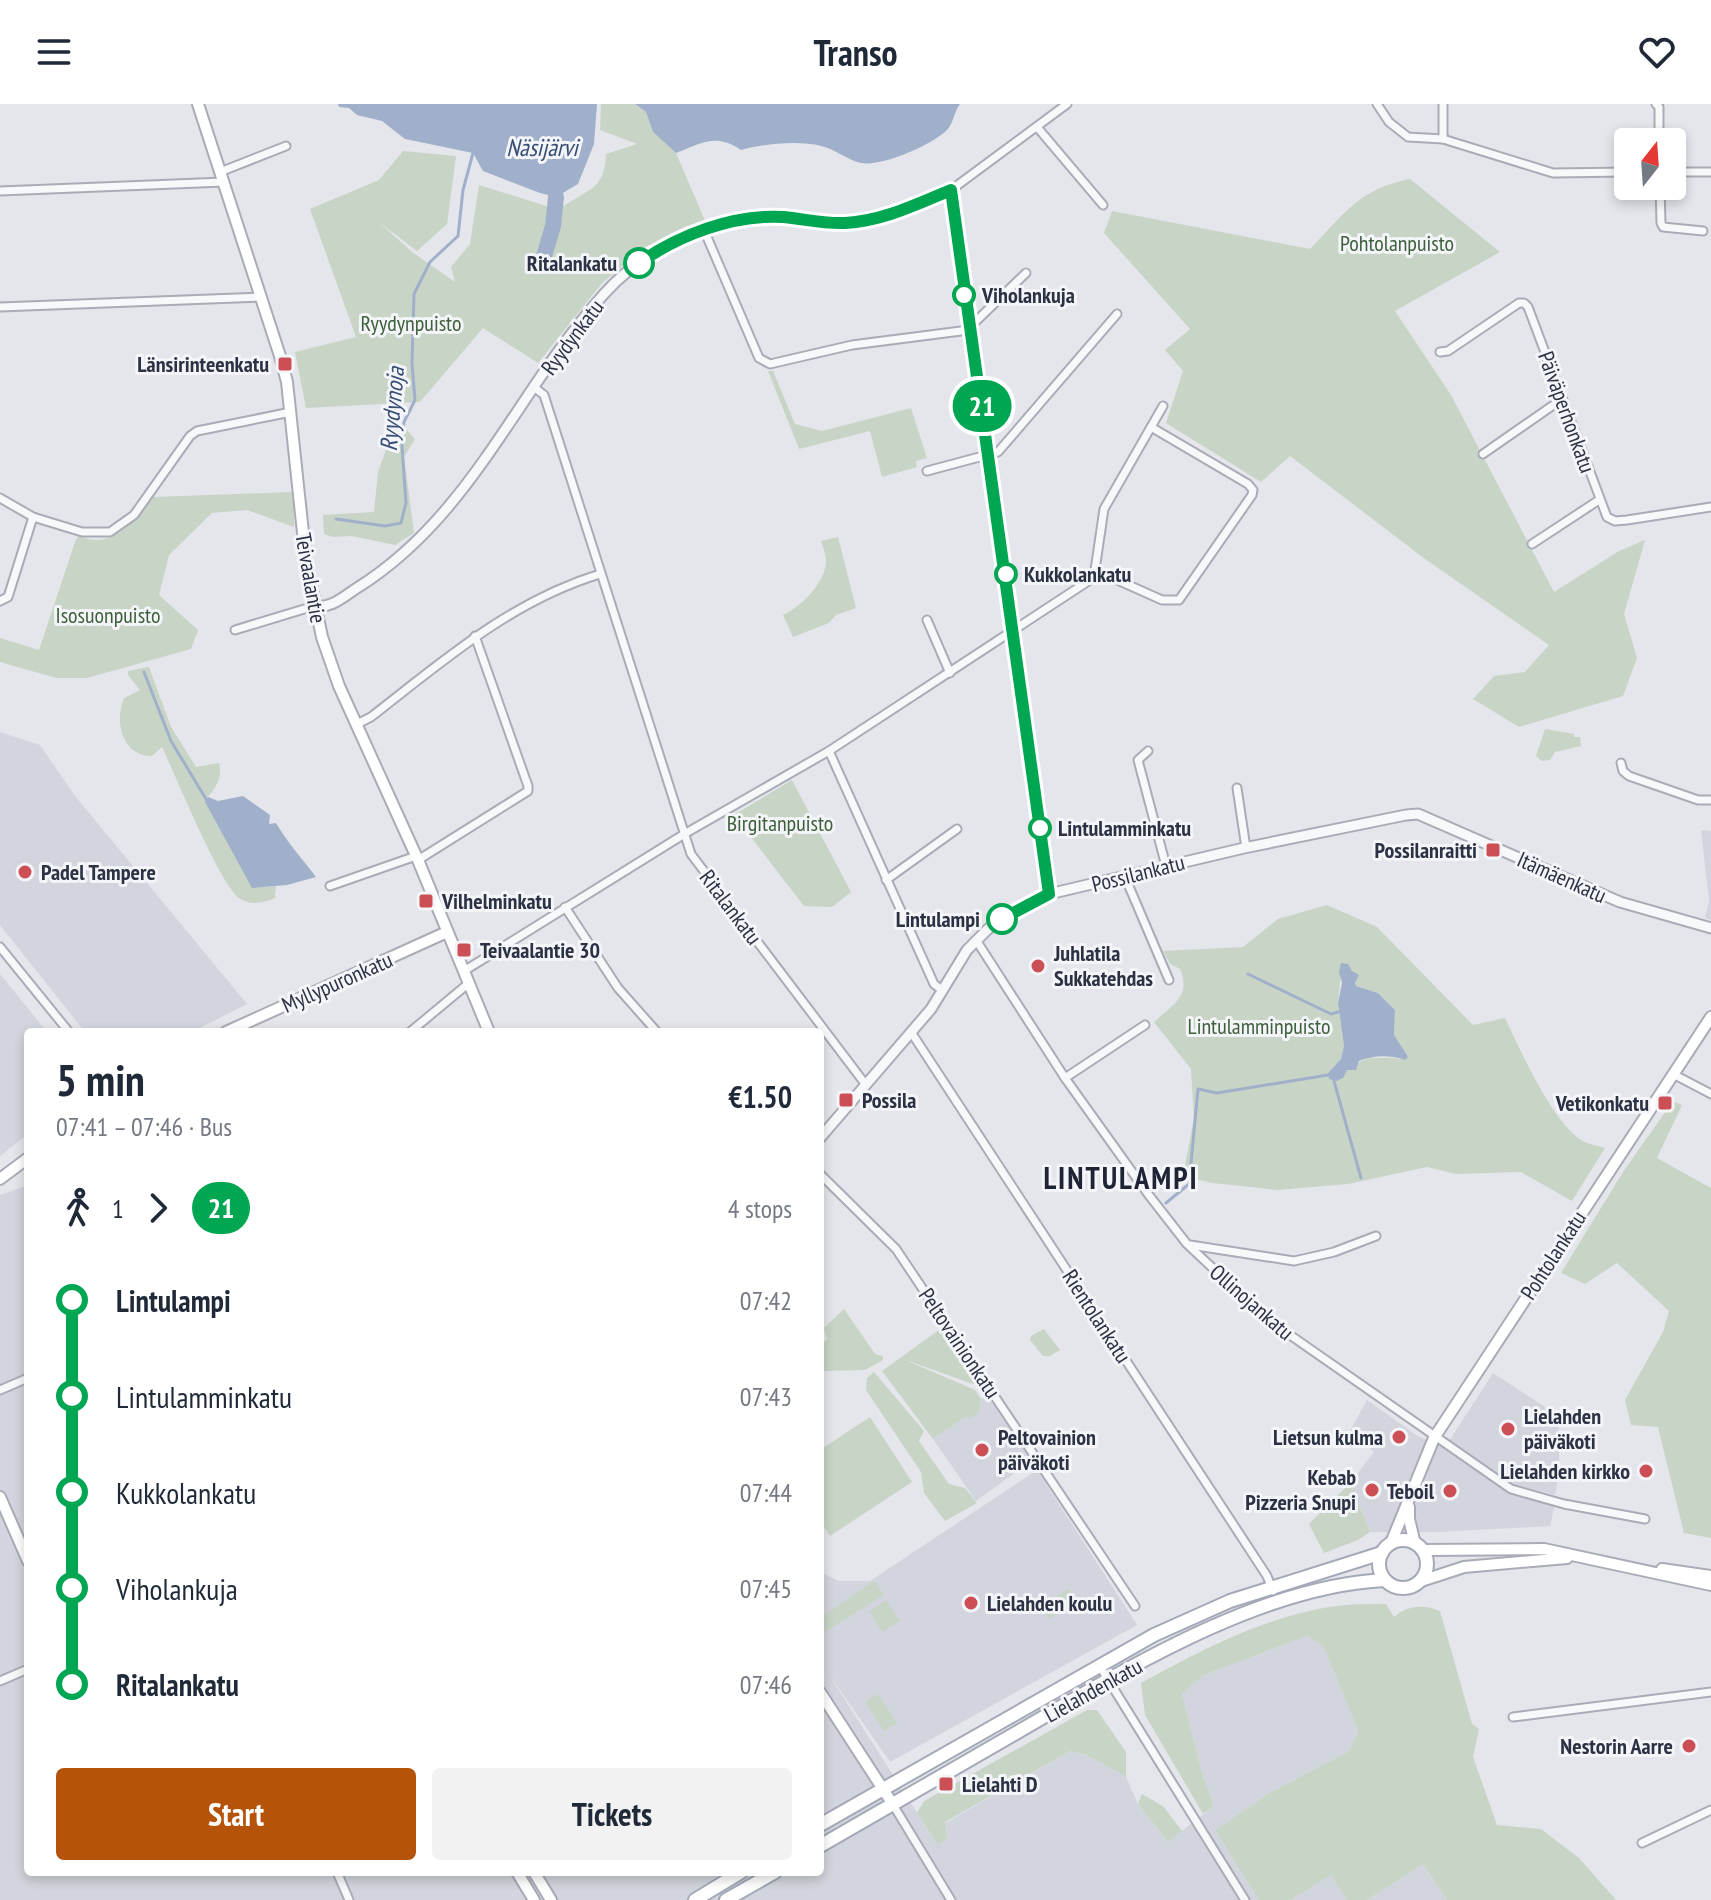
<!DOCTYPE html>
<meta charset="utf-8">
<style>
body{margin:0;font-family:"PT Sans Narrow",sans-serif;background:#f2f2f3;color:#1f2937;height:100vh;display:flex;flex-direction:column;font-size:30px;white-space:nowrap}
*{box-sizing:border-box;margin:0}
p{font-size:26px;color:#747a83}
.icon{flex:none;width:44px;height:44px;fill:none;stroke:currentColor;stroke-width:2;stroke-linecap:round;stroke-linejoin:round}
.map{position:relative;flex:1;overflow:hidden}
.details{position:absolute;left:24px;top:924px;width:800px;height:848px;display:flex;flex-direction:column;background:#fff;border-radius:8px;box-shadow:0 4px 12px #0003}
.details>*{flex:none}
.badge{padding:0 16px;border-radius:26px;font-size:28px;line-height:52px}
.needle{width:52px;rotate:17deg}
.tools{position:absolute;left:1614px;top:24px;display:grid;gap:16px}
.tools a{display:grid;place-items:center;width:72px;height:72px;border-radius:8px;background:#fff;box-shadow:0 4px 12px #0003;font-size:40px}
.map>.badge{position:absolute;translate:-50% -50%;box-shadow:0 0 0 4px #fff}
.legs{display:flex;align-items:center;gap:12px;height:88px;padding:0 32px;font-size:26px}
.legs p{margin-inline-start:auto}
.summary{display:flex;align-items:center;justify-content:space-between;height:136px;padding:0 32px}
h1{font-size:44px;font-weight:700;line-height:60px}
.cta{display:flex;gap:16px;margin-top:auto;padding:16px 32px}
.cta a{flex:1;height:92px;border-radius:8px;background:#b45309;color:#fff;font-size:32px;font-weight:700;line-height:92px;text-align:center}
.cta a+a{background:#f2f2f3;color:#1f2937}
ul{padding:0 32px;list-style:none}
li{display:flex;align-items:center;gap:28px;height:96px;font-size:30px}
li i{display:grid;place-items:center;width:12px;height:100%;margin:0 10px;background:currentColor}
li i::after{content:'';width:20px;height:20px;margin:-10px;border:6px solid;border-radius:50%;background:#fff}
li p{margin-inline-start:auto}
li:first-child i{background:linear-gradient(#0000 50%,currentColor 0)}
li:last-child i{background:linear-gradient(currentColor 50%,#0000 0)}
header{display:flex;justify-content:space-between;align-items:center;height:104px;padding:0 32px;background:#fff;font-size:36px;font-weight:700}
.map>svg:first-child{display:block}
.built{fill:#d2d5dd}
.green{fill:#c8d5c6;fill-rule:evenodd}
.water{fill:#a1b0ca}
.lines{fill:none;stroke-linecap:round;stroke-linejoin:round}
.stream{stroke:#a1b0ca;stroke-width:3}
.river{stroke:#a1b0ca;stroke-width:16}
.minor-casing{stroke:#a9acb6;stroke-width:11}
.tertiary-casing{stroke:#a9acb6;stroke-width:13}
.secondary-casing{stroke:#a9acb6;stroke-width:14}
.primary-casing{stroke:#a4a9b7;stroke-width:16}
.minor{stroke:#f7f8fa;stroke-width:7}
.tertiary{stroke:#f7f8fa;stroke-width:9}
.secondary{stroke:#fff;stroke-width:10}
.primary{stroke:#fff;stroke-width:12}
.line-1-casing{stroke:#fff;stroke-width:18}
.line-1{stroke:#00a651;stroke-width:12}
.stop-1-dot{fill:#fff;stroke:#00a651;stroke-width:4}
.poi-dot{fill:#cb4f54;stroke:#f4f5f9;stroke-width:3}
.labels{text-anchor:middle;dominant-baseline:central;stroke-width:6;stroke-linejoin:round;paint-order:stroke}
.park-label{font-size:22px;fill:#3d5f3a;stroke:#f4f5f9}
.stop-label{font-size:22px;font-weight:bold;fill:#2c3244;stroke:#f4f5f9;text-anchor:start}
.street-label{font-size:22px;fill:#2c3244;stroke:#f4f5f9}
.poi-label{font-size:22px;font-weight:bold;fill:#2c3244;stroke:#f4f5f9;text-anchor:start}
.water-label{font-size:24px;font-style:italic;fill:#374d76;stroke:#f4f5f9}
.district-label{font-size:30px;font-weight:bold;letter-spacing:2px;fill:#1e2335;stroke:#f4f5f9}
</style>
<header><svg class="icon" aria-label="menu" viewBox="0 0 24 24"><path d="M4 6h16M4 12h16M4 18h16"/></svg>Transo<svg class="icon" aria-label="heart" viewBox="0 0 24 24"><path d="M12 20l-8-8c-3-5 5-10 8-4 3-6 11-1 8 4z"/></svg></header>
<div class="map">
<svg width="1711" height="1796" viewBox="0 0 1711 1796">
<rect width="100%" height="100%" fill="#e4e6eb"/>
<g class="built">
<polygon points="0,628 40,641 75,692 247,900 192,928 85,928 0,821"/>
<polygon points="1701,726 1711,727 1711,816 1705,814 1709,797"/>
<polygon points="0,870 47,928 28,928 28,1030 0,1052"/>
<polygon points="28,1081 28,1768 820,1768 820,1473 824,1470 839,1477 870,1477 1037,1366 1137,1521 890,1658 828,1569 937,1740 946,1733 945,1719 1070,1647 1087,1651 1126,1673 1138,1700 1168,1738 1214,1702 1202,1669 1182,1590 1204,1571 1307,1532 1324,1543 1358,1627 1349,1647 1271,1688 1215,1726 1259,1796 0,1796 0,1091"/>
<polygon points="1493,1269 1559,1312 1559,1368 1555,1391 1513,1380 1449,1337"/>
<polygon points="988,1291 1031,1357 976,1397 933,1335 967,1312 978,1309 981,1295"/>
<polygon points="1367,1296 1416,1331 1446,1345 1496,1378 1555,1400 1550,1422 1439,1428 1370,1428 1350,1379 1374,1348 1350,1327"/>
<polygon points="1423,1760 1447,1796 1367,1796"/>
<polygon points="1331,1771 1347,1796 1291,1796"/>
</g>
<g class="green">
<path d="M 601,0 L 635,0 L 646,8 L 653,28 L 676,49 L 706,119 L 645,143 L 602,179 L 538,259 L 483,224 L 420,298 L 306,304 L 295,248 L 356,233 L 310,105 L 379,76 L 403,47 L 456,52 L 447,120 L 417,147 L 380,119 L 412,148 L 455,178 L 451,163 L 470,140 L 479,81 L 559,106 C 584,85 605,89 606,50 L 637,40 L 600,26 Z"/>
<path d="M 1410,75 L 1500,148 L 1395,207 L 1451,291 L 1554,488 L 1619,447 L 1645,436 L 1624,510 L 1637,554 L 1623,592 L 1519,623 L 1473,595 L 1494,572 L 1525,568 L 1549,541 L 1425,455 L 1290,352 L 1261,378 L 1166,319 L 1183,267 L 1165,246 L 1190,225 L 1104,129 L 1112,107 L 1310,145 C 1345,109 1359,85 1410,75 Z"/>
<polygon points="768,267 773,267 795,320 822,327 911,304 927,354 916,357 917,363 882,373 870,327 799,345"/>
<polygon points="397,315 415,335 404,353 414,429 395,441 352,432 333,433 324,430 323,411 374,408 378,368"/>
<path d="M 294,388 L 294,423 L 247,406 L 212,409 L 169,451 L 159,491 L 198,526 L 191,545 L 87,574 L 56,574 L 0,558 L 0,534 L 39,546 L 76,435 L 80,432 C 113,447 134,416 153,393 Z"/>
<path d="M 838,433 L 856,504 L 836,511 L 829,519 L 793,533 L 783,511 C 801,503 827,477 826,456 C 826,450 823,443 821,437 Z"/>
<path d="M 149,563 L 171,623 L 196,663 L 219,659 C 223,674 215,685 206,695 C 219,730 240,756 266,783 L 276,782 L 275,794 C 263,799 250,802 239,794 C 218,777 176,672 162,643 L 152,652 C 122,652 114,618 124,594 L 140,586 L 128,571 L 128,567 Z"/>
<polygon points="1545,625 1574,630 1574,633 1580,633 1581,642 1555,648 1550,656 1542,657 1536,652"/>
<polygon points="792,676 851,788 832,803 804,802 734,711"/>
<path d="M 1327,801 L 1377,823 L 1473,921 L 1505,914 C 1520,945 1555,1026 1587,1039 C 1592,1041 1599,1042 1605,1044 L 1572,1097 L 1521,1068 L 1456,1070 L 1427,1063 L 1348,1080 L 1278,1086 L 1212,1079 L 1183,1072 L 1194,1014 L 1191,965 L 1154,918 C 1172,901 1192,892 1180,865 L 1170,860 L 1163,847 L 1243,843 L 1278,815 ZM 1342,859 L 1352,867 L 1356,882 L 1378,889 L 1395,906 L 1394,931 L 1405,956 C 1392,952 1382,955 1368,953 L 1346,966 L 1328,969 L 1341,955 L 1344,942 L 1338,900 Z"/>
<polygon points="1673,997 1682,1001 1657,1054 1711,1084 1711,1434 1684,1429 1658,1323 1631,1321 1625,1296 1663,1228 1669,1207 1617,1159 1585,1180 1561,1169 1623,1068"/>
<polygon points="844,1205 875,1250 883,1252 883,1256 865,1266 820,1267 820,1242 827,1235 824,1224"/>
<polygon points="943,1223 984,1284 903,1255 975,1286 981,1295 978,1309 969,1315 967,1312 933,1335 882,1267"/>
<polygon points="1044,1225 1060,1246 1050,1252 1043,1252 1030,1236 1031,1232"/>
<polygon points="874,1268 924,1327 919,1337 949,1380 965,1384 977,1399 945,1417 924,1389 921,1368 866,1286 867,1274"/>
<polygon points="870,1313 912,1378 830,1432 820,1417 820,1346"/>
<polygon points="1350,1379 1370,1428 1358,1436 1324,1449 1309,1420"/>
<polygon points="874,1477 884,1491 823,1529 820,1524 820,1514"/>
<polygon points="1068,1485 1076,1497 1049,1515 1041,1503"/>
<polygon points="886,1496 900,1517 883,1528 869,1507"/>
<path d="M 1386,1500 L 1394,1513 C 1407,1501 1424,1500 1440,1507 L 1472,1620 L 1479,1625 L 1473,1653 L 1497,1721 L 1541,1725 L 1579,1754 L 1616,1796 L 1447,1796 L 1423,1760 L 1367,1796 L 1347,1796 L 1331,1771 L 1291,1796 L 1259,1796 L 1215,1726 L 1271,1688 L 1349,1647 L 1358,1627 L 1324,1543 L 1307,1532 L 1204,1571 L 1182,1590 L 1202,1669 L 1214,1702 L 1203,1710 L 1145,1611 L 1141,1579 C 1203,1545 1266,1512 1336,1502 C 1352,1500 1370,1500 1386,1500 Z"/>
<polygon points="878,1590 897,1619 884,1627 865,1598"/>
<polygon points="1087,1606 1097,1606 1126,1648 1126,1673 1087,1651 1070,1647 945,1718 947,1734 938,1741 917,1709 924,1697"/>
<polygon points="1142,1690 1164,1703 1182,1727 1168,1738 1138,1700"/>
</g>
<g class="water">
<polygon points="338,0 597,0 594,40 578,80 556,93 540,89 483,67 473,49 405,35 382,17 357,11 349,4 339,3"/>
<path d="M 635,0 L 960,0 C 954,8 953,21 946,27 C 931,41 882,63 861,59 C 847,56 835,45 821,42 C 797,36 764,40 741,46 C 716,29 702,39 676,49 L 653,28 L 646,8 Z"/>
<path d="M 243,692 L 270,711 L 269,720 L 276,719 C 287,738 303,756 316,773 L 287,781 L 252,784 L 205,698 L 208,693 L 218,697 Z"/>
<path d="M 1341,859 L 1348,860 L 1352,867 L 1359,871 L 1355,879 L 1356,882 L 1378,889 L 1395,906 L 1394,931 L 1408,953 L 1405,956 C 1391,951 1373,951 1359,957 L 1356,966 L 1347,966 L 1343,974 L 1336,977 L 1329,975 L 1328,969 L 1341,955 L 1344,942 L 1338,899 L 1342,879 L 1339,868 Z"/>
</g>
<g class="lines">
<g class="stream">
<polyline points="336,415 385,422 401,419 406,399 402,342 404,318 415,296 412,259 414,190 430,158 458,132 463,86 473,49"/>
<polyline points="144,568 171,637 206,695"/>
<polyline points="1248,870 1331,910 1338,908"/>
<polyline points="1334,977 1361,1074"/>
<polyline points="1166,1099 1189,1080 1198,985 1217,989 1328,971"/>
</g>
<polyline class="river" points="542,159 553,122 556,93"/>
<defs>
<g id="minor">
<polyline points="1377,0 1389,18 1408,33 1443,35 1553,69 1628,68"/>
<polyline points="1656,0 1659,3 1659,38"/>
<polyline points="1037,23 1103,101"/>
<polyline points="1443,35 1443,0"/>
<polyline points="220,68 286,42"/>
<polyline points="1672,68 1711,68"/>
<polyline points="1660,82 1661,119 1663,123 1703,127"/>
<polyline points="951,86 1067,0"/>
<polyline points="0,87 224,78"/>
<polyline points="704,126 759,254 770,260 852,241 961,227 970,223 1026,169"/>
<polyline points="0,203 261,193"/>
<polyline points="1440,248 1448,247 1519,199 1524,199 1528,203 1607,413 1615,417 1627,416 1711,403"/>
<polyline points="535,284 544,291 691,750 866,981"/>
<polyline points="1483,350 1562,295"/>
<polyline points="927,367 998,348 1117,210"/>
<polyline points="0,394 33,413 82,428 110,428 134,411 190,332 197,327 291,308"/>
<polyline points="1532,440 1599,396"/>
<polyline points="1095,466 1162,496 1179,496 1252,391 1253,386 1248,380 1151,323"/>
<polyline points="0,497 8,493 33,413"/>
<polyline points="927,516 950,569"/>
<polyline points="235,526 314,502"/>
<path d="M 357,620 L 371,613 C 443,557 511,497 600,470"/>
<polyline points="829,647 934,880 942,886"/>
<polyline points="1148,647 1138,656 1166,762"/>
<polyline points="1621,659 1623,667 1629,672 1698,696 1711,696"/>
<polyline points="1237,684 1246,744"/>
<polyline points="418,756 528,687 528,682 475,532"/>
<polyline points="1125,773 1169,876"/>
<polyline points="886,776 957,725"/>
<polyline points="330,782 416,752"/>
<polyline points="565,803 618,884 657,928"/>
<polyline points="976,836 1065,974 1148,1090 1187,1140 1267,1215 1511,1385 1564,1400 1645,1415"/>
<polyline points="0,843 69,928"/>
<polyline points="464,867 686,729 829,647 1090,476 1095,466 1104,405 1163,302"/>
<polyline points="410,928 469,879"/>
<polyline points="911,928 1267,1472 1273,1487"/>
<polyline points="1673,970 1711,990"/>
<polyline points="1065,974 1145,921"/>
<polyline points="820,1070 896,1145 1135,1502"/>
<polyline points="1190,1141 1294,1157 1334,1148 1376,1132"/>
<polyline points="0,1286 28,1274"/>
<polyline points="1099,1561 1245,1796"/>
<polyline points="0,1577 28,1565"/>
<polyline points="1513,1613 1711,1588"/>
<polyline points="892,1699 951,1796"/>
<polyline points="1642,1739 1711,1706"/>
<polyline points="337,1768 349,1796"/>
</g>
<g id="tertiary">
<path d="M 314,502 C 331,505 343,493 357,484 C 472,412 516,288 604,190 C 647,142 716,111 781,113 C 804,114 825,121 848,119 C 884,116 917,100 951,86 L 1049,790"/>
<polyline points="820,1034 931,905 967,846 988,825 1014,807 1049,790 1244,744 1406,711 1418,710 1620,798 1711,824"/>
</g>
<g id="secondary">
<polyline points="198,0 280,252 287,278 306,457 322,533 339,582 418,756 489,928"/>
<polyline points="226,928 447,828"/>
<polyline points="0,1075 28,1054"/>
<polyline points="0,1393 28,1457"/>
<polyline points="1409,1403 1409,1415 1415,1440"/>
<polyline points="1391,1439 1434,1334 1711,913"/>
<polyline points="1422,1446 1544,1445 1711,1481"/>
<polyline points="1662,1465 1711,1472"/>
<polyline points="1418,1478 1464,1463 1567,1454"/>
<polyline points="820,1588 892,1699"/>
<polyline points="517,1768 534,1796"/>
<polyline points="534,1768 551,1796"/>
</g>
<g id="primary">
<circle cx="1403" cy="1460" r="24"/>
<polyline points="820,1721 1154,1531 1230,1497 1382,1449"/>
<path d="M 820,1742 C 885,1704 951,1667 1016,1629 C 1123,1567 1259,1482 1385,1476"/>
<polyline points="695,1796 741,1768"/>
<polyline points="726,1796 775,1768"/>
</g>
</defs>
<use href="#minor" class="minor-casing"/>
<use href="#tertiary" class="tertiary-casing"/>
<use href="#secondary" class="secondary-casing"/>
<use href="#primary" class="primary-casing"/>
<use href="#minor" class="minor"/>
<use href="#tertiary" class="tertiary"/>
<use href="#secondary" class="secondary"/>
<use href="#primary" class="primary"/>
</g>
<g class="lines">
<defs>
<path id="line-1" d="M 639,159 C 679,131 733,110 784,113 C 804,115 824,120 845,119 C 883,117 917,100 951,86 L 1049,790 L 1002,815"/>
</defs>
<use href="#line-1" class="line-1-casing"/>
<use href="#line-1" class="line-1"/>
</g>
<g class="stop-1-dot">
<circle cx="639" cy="159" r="14"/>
<circle cx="964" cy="191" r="10"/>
<circle cx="1006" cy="470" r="10"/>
<circle cx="1040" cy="724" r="10"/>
<circle cx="1002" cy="815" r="14"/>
</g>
<g class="poi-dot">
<rect x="277" y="252" width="16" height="16" rx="4"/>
<rect x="1485" y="738" width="16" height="16" rx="4"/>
<circle cx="25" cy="768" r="8"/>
<rect x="418" y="789" width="16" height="16" rx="4"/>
<rect x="456" y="838" width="16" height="16" rx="4"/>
<circle cx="1038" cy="862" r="8"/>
<rect x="838" y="988" width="16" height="16" rx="4"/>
<rect x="1657" y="991" width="16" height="16" rx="4"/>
<circle cx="1508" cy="1325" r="8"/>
<circle cx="1399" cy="1333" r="8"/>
<circle cx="982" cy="1346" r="8"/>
<circle cx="1646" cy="1367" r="8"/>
<circle cx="1372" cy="1386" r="8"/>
<circle cx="1450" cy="1387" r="8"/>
<circle cx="971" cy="1499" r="8"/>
<circle cx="1689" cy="1642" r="8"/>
<rect x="938" y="1672" width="16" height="16" rx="4"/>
</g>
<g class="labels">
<g class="park-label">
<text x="1397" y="139">Pohtolanpuisto</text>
<text x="411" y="219">Ryydynpuisto</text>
<text x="108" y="511">Isosuonpuisto</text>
<text x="780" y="719">Birgitanpuisto</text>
<text x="1259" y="922">Lintulamminpuisto</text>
</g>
<g class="stop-label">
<text x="617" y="159" text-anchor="end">Ritalankatu</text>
<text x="982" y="191">Viholankuja</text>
<text x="1024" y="470">Kukkolankatu</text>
<text x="1058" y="724">Lintulamminkatu</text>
<text x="980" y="815" text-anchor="end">Lintulampi</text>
</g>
<g class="street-label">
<text transform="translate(572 233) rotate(-53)">Ryydynkatu</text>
<text transform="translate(1567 308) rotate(70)">Päiväperhonkatu</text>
<text transform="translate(311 474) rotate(80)">Teivaalantie</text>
<text transform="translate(1138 769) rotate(-14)">Possilankatu</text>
<text transform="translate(1562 773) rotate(24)">Itämäenkatu</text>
<text transform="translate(731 803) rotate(53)">Ritalankatu</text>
<text transform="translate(337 878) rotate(-24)">Myllypuronkatu</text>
<text transform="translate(1553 1151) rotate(-57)">Pohtolankatu</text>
<text transform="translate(1252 1198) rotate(41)">Ollinojankatu</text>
<text transform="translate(1097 1212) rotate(57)">Rientolankatu</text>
<text transform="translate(960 1239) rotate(56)">Peltovainionkatu</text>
<text transform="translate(1093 1586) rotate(-29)">Lielahdenkatu</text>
</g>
<g class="poi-label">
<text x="269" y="260" text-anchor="end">Länsirinteenkatu</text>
<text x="1477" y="746" text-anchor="end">Possilanraitti</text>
<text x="41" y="768">Padel Tampere</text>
<text x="442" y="797">Vilhelminkatu</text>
<text x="480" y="846">Teivaalantie 30</text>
<text x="1054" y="849">Juhlatila<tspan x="1054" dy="25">Sukkatehdas</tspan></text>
<text x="862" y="996">Possila</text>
<text x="1649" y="999" text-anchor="end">Vetikonkatu</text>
<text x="1524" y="1312">Lielahden<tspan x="1524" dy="25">päiväkoti</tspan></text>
<text x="998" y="1333">Peltovainion<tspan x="998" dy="25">päiväkoti</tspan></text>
<text x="1383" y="1333" text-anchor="end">Lietsun kulma</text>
<text x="1630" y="1367" text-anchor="end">Lielahden kirkko</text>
<text x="1356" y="1373" text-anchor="end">Kebab<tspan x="1356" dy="25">Pizzeria Snupi</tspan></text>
<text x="1434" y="1387" text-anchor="end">Teboil</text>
<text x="987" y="1499">Lielahden koulu</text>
<text x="1673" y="1642" text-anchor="end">Nestorin Aarre</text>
<text x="962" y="1680">Lielahti D</text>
</g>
<g class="water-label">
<text x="542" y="43">Näsijärvi</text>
<text transform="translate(392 305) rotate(-85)">Ryydynoja</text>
</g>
<g class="district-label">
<text x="1121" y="1073">LINTULAMPI</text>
</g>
</g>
</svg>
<div class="tools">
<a><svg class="needle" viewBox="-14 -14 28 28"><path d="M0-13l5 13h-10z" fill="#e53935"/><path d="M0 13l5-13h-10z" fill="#747a83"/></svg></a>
</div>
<b class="badge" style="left:982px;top:302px;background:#00a651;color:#fff">21</b>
<section class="details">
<div class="summary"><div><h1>5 min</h1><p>07:41 – 07:46 · Bus</p></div><b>€1.50</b></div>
<div class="legs"><svg class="icon" aria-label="walk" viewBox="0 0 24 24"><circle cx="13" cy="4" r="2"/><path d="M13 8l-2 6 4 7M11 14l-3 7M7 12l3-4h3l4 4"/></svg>1<svg class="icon" aria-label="forward" viewBox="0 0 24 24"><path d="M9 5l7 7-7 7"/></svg><b class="badge" style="background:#00a651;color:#fff">21</b><p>4 stops</p></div>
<ul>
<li><i style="color:#00a651"></i><b>Lintulampi</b><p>07:42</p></li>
<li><i style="color:#00a651"></i><span>Lintulamminkatu</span><p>07:43</p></li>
<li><i style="color:#00a651"></i><span>Kukkolankatu</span><p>07:44</p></li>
<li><i style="color:#00a651"></i><span>Viholankuja</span><p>07:45</p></li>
<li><i style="color:#00a651"></i><b>Ritalankatu</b><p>07:46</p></li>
</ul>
<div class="cta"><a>Start</a><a>Tickets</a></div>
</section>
</div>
